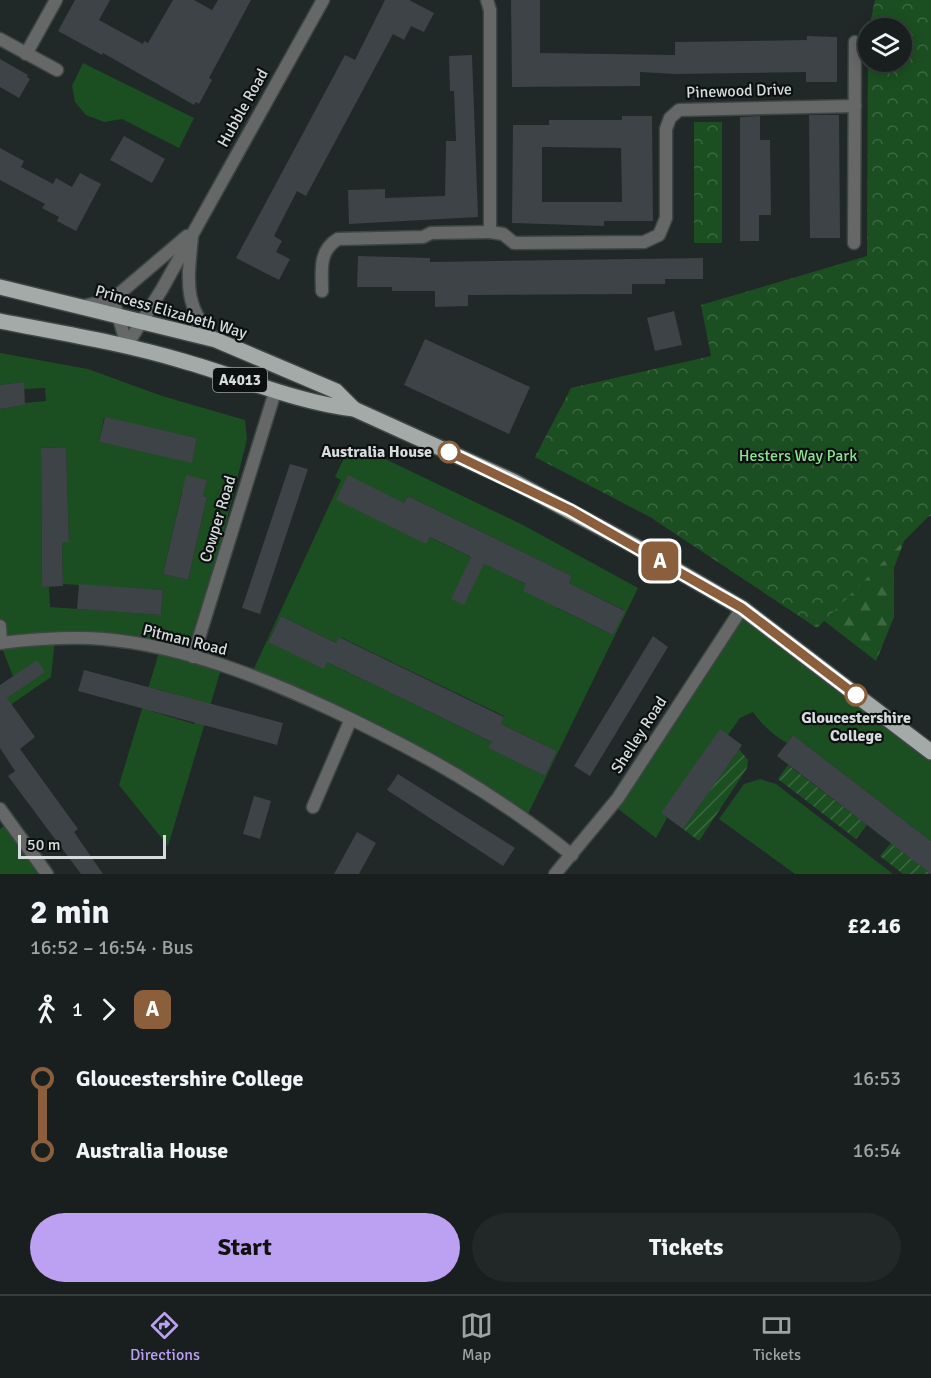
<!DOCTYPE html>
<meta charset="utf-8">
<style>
body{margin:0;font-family:Signika,sans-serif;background:#222727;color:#f1f3f6;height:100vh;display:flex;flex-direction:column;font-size:22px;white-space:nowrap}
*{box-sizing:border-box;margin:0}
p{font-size:20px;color:#9fa2a4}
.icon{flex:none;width:33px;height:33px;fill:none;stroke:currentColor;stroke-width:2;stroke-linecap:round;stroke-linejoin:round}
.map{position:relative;height:874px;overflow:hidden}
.sheet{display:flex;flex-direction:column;background:#191e1e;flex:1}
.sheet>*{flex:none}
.badge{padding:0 12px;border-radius:9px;font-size:21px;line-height:39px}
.buttons{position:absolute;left:858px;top:18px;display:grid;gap:12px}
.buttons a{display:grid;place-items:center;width:54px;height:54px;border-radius:50%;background:#191e1e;box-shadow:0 3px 15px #0003,0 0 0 2px #373c3c;font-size:30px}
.scale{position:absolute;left:18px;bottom:15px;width:148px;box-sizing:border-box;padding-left:6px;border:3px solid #d6dbdb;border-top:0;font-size:16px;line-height:21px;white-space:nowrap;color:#d6dbdb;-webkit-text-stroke:4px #0d1010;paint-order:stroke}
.map>.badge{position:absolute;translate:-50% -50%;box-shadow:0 0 0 3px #fff}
.legs{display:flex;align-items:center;gap:9px;height:66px;padding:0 30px;font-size:20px}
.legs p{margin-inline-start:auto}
.headline{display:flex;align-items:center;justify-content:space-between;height:102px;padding:0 30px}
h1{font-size:33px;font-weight:700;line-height:45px}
.cta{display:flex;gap:12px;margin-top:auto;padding:12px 30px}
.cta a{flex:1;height:69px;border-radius:36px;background:#bca0f2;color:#111;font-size:24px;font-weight:700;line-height:69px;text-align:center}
.cta a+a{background:#222727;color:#f1f3f6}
ul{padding:0 30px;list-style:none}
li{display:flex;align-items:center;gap:21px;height:72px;font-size:22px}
li i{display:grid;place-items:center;width:9px;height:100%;margin:0 8px;background:currentColor}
li i::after{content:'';width:15px;height:15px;margin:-8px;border:4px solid;border-radius:50%;background:#191e1e}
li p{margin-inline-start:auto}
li:first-child i{background:linear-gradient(#0000 50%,currentColor 0)}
li:last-child i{background:linear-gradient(currentColor 50%,#0000 0)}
.dock{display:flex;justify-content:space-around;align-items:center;height:84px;border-top:2px solid #373c3c;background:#191e1e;font-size:16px;color:#9fa2a4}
.dock a{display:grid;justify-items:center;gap:3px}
.dock .selected{color:#bca0f2}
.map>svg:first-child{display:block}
.grass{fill:#1b4f21;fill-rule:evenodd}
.forest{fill:url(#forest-firs)}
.park{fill:url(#park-crowns)}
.garden{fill:url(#garden-furrows)}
.building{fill:#3d4346;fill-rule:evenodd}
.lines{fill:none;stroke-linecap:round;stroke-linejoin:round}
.minor-casing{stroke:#3e4545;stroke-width:15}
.primary-casing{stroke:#3e4545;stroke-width:18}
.minor{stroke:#656867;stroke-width:12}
.primary{stroke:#a3aaa7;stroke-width:15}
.line-1-casing{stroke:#fff;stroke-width:14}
.line-1{stroke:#8b5e3c;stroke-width:9}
.stop-1-dot{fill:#fff;stroke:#8b5e3c;stroke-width:3}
.labels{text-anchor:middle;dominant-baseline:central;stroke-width:4.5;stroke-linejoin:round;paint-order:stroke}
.shield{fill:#0d1010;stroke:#9a9e9e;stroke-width:1.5}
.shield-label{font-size:15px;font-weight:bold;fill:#d6dbdb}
.street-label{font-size:16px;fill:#d6dbdb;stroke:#0d1010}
.stop-label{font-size:16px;font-weight:bold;fill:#d6dbdb;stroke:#0d1010;text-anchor:end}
.park-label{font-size:16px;fill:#8be390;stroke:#0d1010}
</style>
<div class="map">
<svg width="931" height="874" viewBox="0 0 931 874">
<defs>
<pattern id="forest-firs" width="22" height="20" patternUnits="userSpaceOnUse" patternTransform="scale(1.5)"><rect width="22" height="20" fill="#1b4f21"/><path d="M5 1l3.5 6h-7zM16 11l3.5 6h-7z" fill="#3b6841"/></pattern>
<pattern id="park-crowns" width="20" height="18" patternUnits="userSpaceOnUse" patternTransform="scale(1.5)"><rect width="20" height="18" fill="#1b4f21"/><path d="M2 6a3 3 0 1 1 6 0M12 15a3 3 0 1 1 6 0" fill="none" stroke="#3b6841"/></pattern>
<pattern id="garden-furrows" width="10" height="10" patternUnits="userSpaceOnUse" patternTransform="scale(1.5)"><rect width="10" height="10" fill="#1b4f21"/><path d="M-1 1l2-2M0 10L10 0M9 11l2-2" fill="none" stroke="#3b6841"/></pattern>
</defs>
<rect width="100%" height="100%" fill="#212828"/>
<g class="grass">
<polygon points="83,63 194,118 179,148 122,119 104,122 86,115 75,102 72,86"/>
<path d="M 0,353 L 88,369 L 162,396 L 245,420 L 247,439 L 193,657 L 222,666 L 168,846 L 119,785 L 160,649 L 55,639 L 51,677 L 0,712 L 0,703 L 21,688 L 13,676 L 0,643 L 0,409 L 25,405 L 25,403 L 46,401 L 45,388 L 24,389 L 24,382 L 0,385 ZM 104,418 L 197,438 L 192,462 L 99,442 ZM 66,447 L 69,541 L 62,542 L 63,584 L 163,590 L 161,615 L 50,607 L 49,587 L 42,587 L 41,448 ZM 207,480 L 203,496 L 207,497 L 188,580 L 163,574 L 182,491 ZM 157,689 L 200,702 L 194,724 L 151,711 Z"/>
<path d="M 350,445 L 381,457 L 523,525 L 638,588 L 526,818 L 472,782 L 251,675 L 341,480 L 335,477 ZM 349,476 L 404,503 L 408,496 L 572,576 L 569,583 L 624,610 L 613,635 L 557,608 L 560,601 L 395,520 ZM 281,616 L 336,643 L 340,637 L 504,716 L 501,724 L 557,751 L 545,776 L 489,748 L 492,742 L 327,662 L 324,668 L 268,641 Z"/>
<path d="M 742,608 L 931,752 L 931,841 L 793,735 L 787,743 C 773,735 762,725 753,712 L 740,718 L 728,735 L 662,813 L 667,818 L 656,838 L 613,805 Z"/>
<polygon points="760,779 776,784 893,874 795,874 719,819 744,784"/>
<polygon points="9,822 47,874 0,874 0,829"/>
</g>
<polygon class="forest" points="931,466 931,516 912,520 894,568 894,617 876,661 823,620 817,628 846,535"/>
<g class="park">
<polygon points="875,0 931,0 931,514 817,628 650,517 535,457 571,388 711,356 701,305 867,256 868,36 868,62 902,62 902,28 869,28"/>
<rect x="694" y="122" width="28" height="121"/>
</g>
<g class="garden">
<polygon points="739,749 748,760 747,768 699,841 683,829"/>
<polygon points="788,765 867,825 856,839 778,779"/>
<polygon points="891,843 931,874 903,874 880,856"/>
</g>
<g class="building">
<polygon points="75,0 110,0 99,20 143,44 144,41 148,43 173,0 194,0 212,10 218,0 251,0 209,78 212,80 199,104 196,102 194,105 103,53 102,55 58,31"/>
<polygon points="385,0 409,0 434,13 424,32 411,26 404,40 393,34 306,196 297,191 274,236 282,241 276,252 290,259 279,280 236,258 345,55 355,60"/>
<polygon points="511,0 540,0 540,53 675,55 675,42 807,40 807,36 837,37 837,82 806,82 806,72 675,74 640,72 640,86 512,87"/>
<polygon points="472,55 478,217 349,224 348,190 385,189 385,198 445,196 446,141 456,141 454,91 450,91 449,56"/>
<polygon points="0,59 28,75 27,77 30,79 19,98 0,87"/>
<polygon points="809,115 839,115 840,238 810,238"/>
<path d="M 622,116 L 652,116 L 653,221 L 604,221 L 604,226 L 512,223 L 513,125 L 549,125 L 549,120 L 622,120 ZM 542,147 L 621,148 L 622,202 L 542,202 Z"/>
<polygon points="760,116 760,140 770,140 771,215 759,215 759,241 740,241 740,117"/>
<polygon points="124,136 165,159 152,183 110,160"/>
<polygon points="0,148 24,161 21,167 53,184 56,178 72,187 80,173 101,184 76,231 57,221 59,217 42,208 45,204 0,180"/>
<polygon points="358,256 430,258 430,262 703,258 703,279 665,279 665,284 632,284 632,294 468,295 468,306 435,307 435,291 392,291 392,287 357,287"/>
<polygon points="674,311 682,345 655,351 647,318"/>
<polygon points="425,339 530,387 509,434 404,385"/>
<polygon points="24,382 25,405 0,409 0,385"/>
<polygon points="105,417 197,438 192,463 99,442"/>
<polygon points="66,447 69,542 62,542 63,586 42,587 41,448"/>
<polygon points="290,464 308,469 260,614 242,608"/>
<polygon points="186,475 207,480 203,496 207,497 188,580 163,574"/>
<polygon points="348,475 404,503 408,496 572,576 569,583 625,611 613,635 523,591 526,584 484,564 464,605 451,599 471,557 430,537 426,544 336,500"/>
<polygon points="79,584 163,590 161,615 77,609"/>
<polygon points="281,616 336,643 339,637 504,717 501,724 557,751 545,776 488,748 492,742 327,662 324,669 268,642"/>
<polygon points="653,636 668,647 590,776 574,766"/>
<polygon points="37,660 45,672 7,698 35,737 20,749 78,829 74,832 103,874 81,874 8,776 15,771 0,748 0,685"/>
<polygon points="84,670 283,723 277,745 78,691"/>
<polygon points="720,729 742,745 683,829 661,813"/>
<polygon points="793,735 931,841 931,874 777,756"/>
<polygon points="398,774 515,848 503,866 387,790"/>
<polygon points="254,796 271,801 260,839 243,834"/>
<polygon points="357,832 376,843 359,874 334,874"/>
</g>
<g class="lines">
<defs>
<g id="minor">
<polyline points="487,0 490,10 490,232 503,234 514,243 644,242 659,235 666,218 666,129 670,118 679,110 855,106"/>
<polyline points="0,39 57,70"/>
<polyline points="26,54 56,0"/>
<path d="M 192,236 C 188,280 182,307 216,340"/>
<polyline points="854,243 855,42"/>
<path d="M 322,291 C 322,271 318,251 338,239 L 423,237 L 431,233 L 490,232"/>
<polyline points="84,306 113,299 187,236"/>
<polyline points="116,309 127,345"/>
<polyline points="127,345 162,289 323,0"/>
<polyline points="0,626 1,643"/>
<path d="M 0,643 C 34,639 70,636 104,639 C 183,646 261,677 332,710 C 423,753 493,792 572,855"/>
<polyline points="193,657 275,392"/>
<polyline points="313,807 351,719"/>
<polyline points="0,809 47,874"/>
<polyline points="555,874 618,798 742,608"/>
</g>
<g id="primary">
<polyline points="0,287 216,340 336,391 354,409"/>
<path d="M 0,321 C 61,333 123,343 183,361 C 240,377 295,402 354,409 L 515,482 L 633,545 L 742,608 L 931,752"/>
</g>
</defs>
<use href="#minor" class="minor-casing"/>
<use href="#primary" class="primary-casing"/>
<use href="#minor" class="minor"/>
<use href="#primary" class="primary"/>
</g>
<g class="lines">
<defs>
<polyline id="line-1" points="449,452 570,510 742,608 856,695"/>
</defs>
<use href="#line-1" class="line-1-casing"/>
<use href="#line-1" class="line-1"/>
</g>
<g class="stop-1-dot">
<circle cx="449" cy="452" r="10"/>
<circle cx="856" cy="695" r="10"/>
</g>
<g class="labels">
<rect class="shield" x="213" y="368" width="54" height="24" rx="4.5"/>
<g class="shield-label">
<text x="240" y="380">A4013</text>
</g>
<g class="street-label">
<text transform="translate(739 91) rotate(-2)">Pinewood Drive</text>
<text transform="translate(243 108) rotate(-61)">Hubble Road</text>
<text transform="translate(171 312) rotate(16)">Princess Elizabeth Way</text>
<text transform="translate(218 519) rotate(-73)">Cowper Road</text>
<text transform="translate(185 640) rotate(14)">Pitman Road</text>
<text transform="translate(639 735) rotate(-57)">Shelley Road</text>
</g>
<g class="stop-label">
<text x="432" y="452">Australia House</text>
<text x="856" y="718" text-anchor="middle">Gloucestershire<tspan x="856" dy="18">College</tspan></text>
</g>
<g class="park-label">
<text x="798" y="456">Hesters Way Park</text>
</g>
</g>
</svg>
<div class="buttons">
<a><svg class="icon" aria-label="layers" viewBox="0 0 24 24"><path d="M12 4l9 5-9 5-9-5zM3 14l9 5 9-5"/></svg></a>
</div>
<div class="scale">50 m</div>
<b class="badge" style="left:660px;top:561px;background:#8b5e3c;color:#fff">A</b>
</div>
<section class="sheet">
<div class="headline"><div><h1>2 min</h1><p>16:52 – 16:54 · Bus</p></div><b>£2.16</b></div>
<div class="legs"><svg class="icon" aria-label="walk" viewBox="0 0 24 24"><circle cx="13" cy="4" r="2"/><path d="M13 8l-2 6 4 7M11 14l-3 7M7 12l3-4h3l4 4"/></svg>1<svg class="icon" aria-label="forward" viewBox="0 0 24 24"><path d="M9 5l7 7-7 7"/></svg><b class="badge" style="background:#8b5e3c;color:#fff">A</b></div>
<ul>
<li><i style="color:#8b5e3c"></i><b>Gloucestershire College</b><p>16:53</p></li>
<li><i style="color:#8b5e3c"></i><b>Australia House</b><p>16:54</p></li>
</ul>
<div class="cta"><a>Start</a><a>Tickets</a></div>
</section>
<nav class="dock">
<a class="selected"><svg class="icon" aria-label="directions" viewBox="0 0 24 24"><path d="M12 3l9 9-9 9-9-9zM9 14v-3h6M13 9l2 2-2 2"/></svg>Directions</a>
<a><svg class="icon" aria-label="map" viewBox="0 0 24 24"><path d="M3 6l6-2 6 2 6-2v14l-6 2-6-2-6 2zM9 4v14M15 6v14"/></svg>Map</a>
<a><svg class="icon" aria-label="tickets" viewBox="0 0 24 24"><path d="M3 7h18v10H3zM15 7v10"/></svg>Tickets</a>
</nav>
